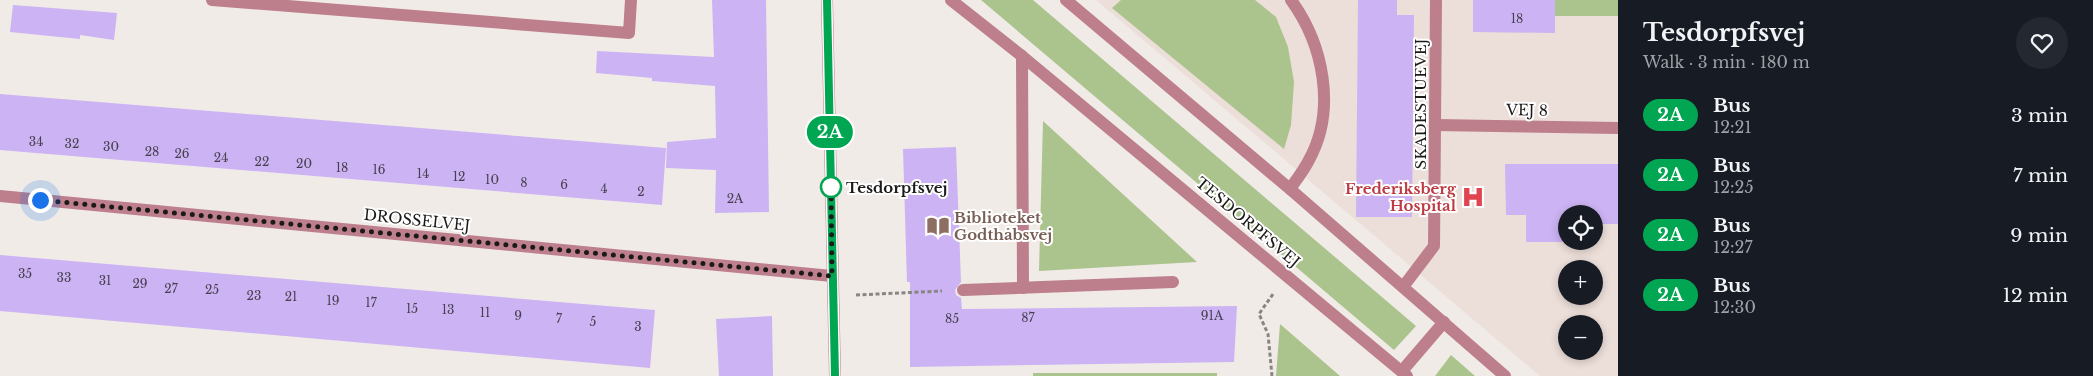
<!DOCTYPE html>
<meta charset="utf-8">
<style>
body{margin:0;font-family:"Libre Baskerville",serif;background:#242831;color:#f1f3f6;height:100vh;display:flex;flex-direction:column;font-size:19px;white-space:nowrap}
*{box-sizing:border-box;margin:0}
p{font-size:16px;color:#9ea1a6}
.icon{flex:none;width:28px;height:28px;fill:none;stroke:currentColor;stroke-width:2;stroke-linecap:round;stroke-linejoin:round}
.map{position:relative;flex:1;overflow:hidden}
.side{display:flex;flex-direction:column;background:#171b24;width:475px}
.side>*{flex:none}
.badge{padding:0 10px;border-radius:16px;font-size:18px;line-height:32px}
.tools{position:absolute;left:1558px;top:205px;display:grid;gap:10px}
.tools a{display:grid;place-items:center;width:45px;height:45px;border-radius:50%;background:#171b24;box-shadow:0 2px 8px #0003;font-size:25px}
.you{position:absolute;width:25px;height:25px;margin:-12px;border:4px solid #fff;border-radius:50%;background:#1a73e8;box-shadow:0 0 0 8px #1a73e833}
.map>.badge{position:absolute;translate:-50% -50%;box-shadow:0 0 0 2px #fff}
.round{display:grid;place-items:center;flex:none;width:52px;height:52px;border-radius:26px;background:#242831}
.overview{display:flex;align-items:center;justify-content:space-between;height:85px;padding:0 25px}
h1{font-size:24px;font-weight:700;line-height:38px}
ul{padding:0;list-style:none}
li{display:flex;align-items:center;gap:15px;height:60px;padding:0 25px}
li div{flex:1}
li b{display:block;font-size:19px}
li em{font-style:normal}
li .badge{min-width:55px;font-weight:700;text-align:center}
main{display:flex;flex:1;min-height:0}
.map>svg:first-child{display:block}
.built{fill:#ecded8;fill-rule:evenodd}
.green{fill:#abc38d}
.building{fill:#ccb3f3}
.lines{fill:none;stroke-linecap:round;stroke-linejoin:round}
.path{stroke:#898583;stroke-width:3;stroke-dasharray:4 2.5;stroke-linecap:butt}
.service{stroke:#bd7f8b;stroke-width:12}
.minor{stroke:#bd7f8b;stroke-width:12}
.tertiary{stroke:#bd7f8b;stroke-width:12}
.line-casing{stroke:#fff;stroke-width:11}
.line{stroke:#00a651;stroke-width:8}
.walk{stroke:#1c1a19;stroke-width:5;stroke-dasharray:0 9}
.stop-dot{fill:#fff;stroke:#00a651;stroke-width:2.5}
.labels{text-anchor:middle;dominant-baseline:central;stroke-width:4;stroke-linejoin:round;paint-order:stroke}
.number-label{font-size:12px;fill:#484050}
.street-label{font-size:15px;fill:#1c1a19;stroke:#fff}
.stop-label{font-size:15px;font-weight:bold;fill:#1c1a19;stroke:#fff;text-anchor:start}
.health-label{font-size:15px;font-weight:bold;fill:#be3a42;stroke:#fff;text-anchor:end}
.education-label{font-size:15px;font-weight:bold;fill:#785e54;stroke:#fff;text-anchor:start}
</style>
<main>
<div class="map">
<svg width="1618" height="376" viewBox="0 0 1618 376">
<rect width="100%" height="100%" fill="#f1ebe8"/>
<path class="built" d="M 1096,0 L 1618,0 L 1618,376 L 1540,376 ZM 1566,214 L 1594,214 L 1594,241 L 1566,241 ZM 1566,269 L 1594,269 L 1594,296 L 1566,296 ZM 1566,324 L 1594,324 L 1594,351 L 1566,351 Z"/>
<g class="green">
<polygon points="981,0 1033,0 1416,326 1394,350"/>
<polygon points="1121,0 1255,0 1276,17 1288,47 1294,82 1291,125 1284,149 1112,8"/>
<rect x="1555" y="0" width="63" height="16"/>
<polygon points="1043,121 1197,262 1039,271"/>
<polygon points="1280,324 1340,376 1276,376"/>
<polygon points="1451,355 1475,376 1435,376"/>
<rect x="1033" y="373" width="184" height="3"/>
</g>
<g class="building">
<polygon points="712,0 766,0 769,212 715,213 716,170 666,168 667,142 716,138 715,86 652,81 652,78 596,73 597,51 714,57"/>
<polygon points="1358,0 1397,0 1397,15 1414,15 1412,217 1356,217"/>
<polygon points="1473,0 1555,0 1555,33 1473,32"/>
<polygon points="13,5 117,13 114,40 80,35 80,39 10,32"/>
<polygon points="0,94 666,148 662,205 0,150"/>
<polygon points="956,147 961,282 955,290 956,295 961,298 962,309 1237,306 1234,362 910,367 910,282 907,282 903,149"/>
<polygon points="1505,164 1618,164 1618,224 1594,224 1594,214 1566,214 1566,241 1570,242 1526,242 1526,215 1506,215"/>
<polygon points="0,255 655,310 650,368 0,311"/>
<polygon points="772,316 773,376 719,376 716,319"/>
</g>
<g class="lines">
<g class="path">
<polyline points="856,295 942,291"/>
<polyline points="1272,376 1268,334 1259,314 1273,294"/>
</g>
<g class="service">
<polyline points="212,0 629,33 631,0"/>
<polyline points="1022,56 1023,288"/>
<polyline points="1436,125 1618,128"/>
<path d="M 1290,189 C 1297,179 1304,170 1309,160 C 1337,109 1323,44 1291,0"/>
<polyline points="1403,287 1434,246 1436,0"/>
<polyline points="963,290 1173,282"/>
<polyline points="1402,371 1444,322"/>
</g>
<polyline class="minor" points="0,196 832,276"/>
<g class="tertiary">
<polyline points="827,0 835,376"/>
<polyline points="951,0 1022,56 1407,376"/>
<polyline points="1066,0 1290,189 1505,376"/>
</g>
</g>
<g class="lines">
<defs>
<polyline id="line" points="827,0 835,376"/>
</defs>
<use href="#line" class="line-casing"/>
<use href="#line" class="line"/>
<polyline class="walk" points="40,200 832,276 831,187"/>
</g>
<defs>
<symbol id="hospital-bare" viewBox="-9 -9 18 18"><path d="M-5-5h3v3.5h4V-5h3V5h-3V1.5h-4V5h-3Z" fill="#e0444e" stroke="#fff" stroke-width="2.5" paint-order="stroke"/></symbol>
<symbol id="library-bare" viewBox="-9 -9 18 18"><path d="M-6-4Q-3-5.5-.7-3.5V5Q-3 3-6 4ZM6-4Q3-5.5 .7-3.5V5Q3 3 6 4Z" fill="#8d6e63" stroke="#fff" stroke-width="2.5" paint-order="stroke"/></symbol>
</defs>
<g fill-rule="evenodd">
<use href="#hospital-bare" x="1457" y="181" width="32" height="32"/>
<use href="#library-bare" x="922" y="210" width="32" height="32"/>
</g>
<circle class="stop-dot" cx="831" cy="187" r="10"/>
<g class="labels">
<g class="number-label">
<text x="1517" y="18">18</text>
<text x="36" y="141">34</text>
<text x="72" y="143">32</text>
<text x="111" y="146">30</text>
<text x="152" y="151">28</text>
<text x="182" y="153">26</text>
<text x="221" y="157">24</text>
<text x="262" y="161">22</text>
<text x="304" y="163">20</text>
<text x="342" y="167">18</text>
<text x="379" y="169">16</text>
<text x="423" y="173">14</text>
<text x="459" y="176">12</text>
<text x="492" y="179">10</text>
<text x="524" y="182">8</text>
<text x="564" y="184">6</text>
<text x="604" y="188">4</text>
<text x="641" y="191">2</text>
<text x="735" y="198">2A</text>
<text x="25" y="273">35</text>
<text x="64" y="277">33</text>
<text x="105" y="280">31</text>
<text x="140" y="283">29</text>
<text x="171" y="288">27</text>
<text x="212" y="289">25</text>
<text x="254" y="295">23</text>
<text x="291" y="296">21</text>
<text x="333" y="300">19</text>
<text x="371" y="302">17</text>
<text x="412" y="308">15</text>
<text x="448" y="309">13</text>
<text x="485" y="312">11</text>
<text x="518" y="315">9</text>
<text x="1212" y="315">91A</text>
<text x="1028" y="317">87</text>
<text x="559" y="318">7</text>
<text x="952" y="318">85</text>
<text x="593" y="321">5</text>
<text x="638" y="326">3</text>
</g>
<g class="street-label">
<text transform="translate(1420 104) rotate(-90)">SKADESTUEVEJ</text>
<text transform="translate(1527 110) rotate(1)">VEJ 8</text>
<text transform="translate(417 220) rotate(6)">DROSSELVEJ</text>
<text transform="translate(1248 222) rotate(40)">TESDORPFSVEJ</text>
</g>
<g class="stop-label">
<text x="846" y="187">Tesdorpfsvej</text>
</g>
<g class="health-label">
<text x="1456" y="188">Frederiksberg<tspan x="1456" dy="17">Hospital</tspan></text>
</g>
<g class="education-label">
<text x="954" y="217">Biblioteket<tspan x="954" dy="17">Godthåbsvej</tspan></text>
</g>
</g>
</svg>
<div class="tools">
<a><svg class="icon" aria-label="locate" viewBox="0 0 24 24"><circle cx="12" cy="12" r="6"/><path d="M12 2v4M12 18v4M2 12h4M18 12h4"/></svg></a>
<a>+</a>
<a>−</a>
</div>
<div class="you" style="left:40px;top:200px"></div>
<b class="badge" style="left:830px;top:132px;background:#00a651;color:#fff">2A</b>
</div>
<section class="side">
<div class="overview"><div><h1>Tesdorpfsvej</h1><p>Walk · 3 min · 180 m</p></div><a class="round"><svg class="icon" aria-label="heart" viewBox="0 0 24 24"><path d="M12 20l-8-8c-3-5 5-10 8-4 3-6 11-1 8 4z"/></svg></a></div>
<ul>
<li><span class="badge" style="background:#00a651;color:#fff">2A</span><div><b>Bus</b><p>12:21</p></div><em>3 min</em></li>
<li><span class="badge" style="background:#00a651;color:#fff">2A</span><div><b>Bus</b><p>12:25</p></div><em>7 min</em></li>
<li><span class="badge" style="background:#00a651;color:#fff">2A</span><div><b>Bus</b><p>12:27</p></div><em>9 min</em></li>
<li><span class="badge" style="background:#00a651;color:#fff">2A</span><div><b>Bus</b><p>12:30</p></div><em>12 min</em></li>
</ul>
</section>
</main>
